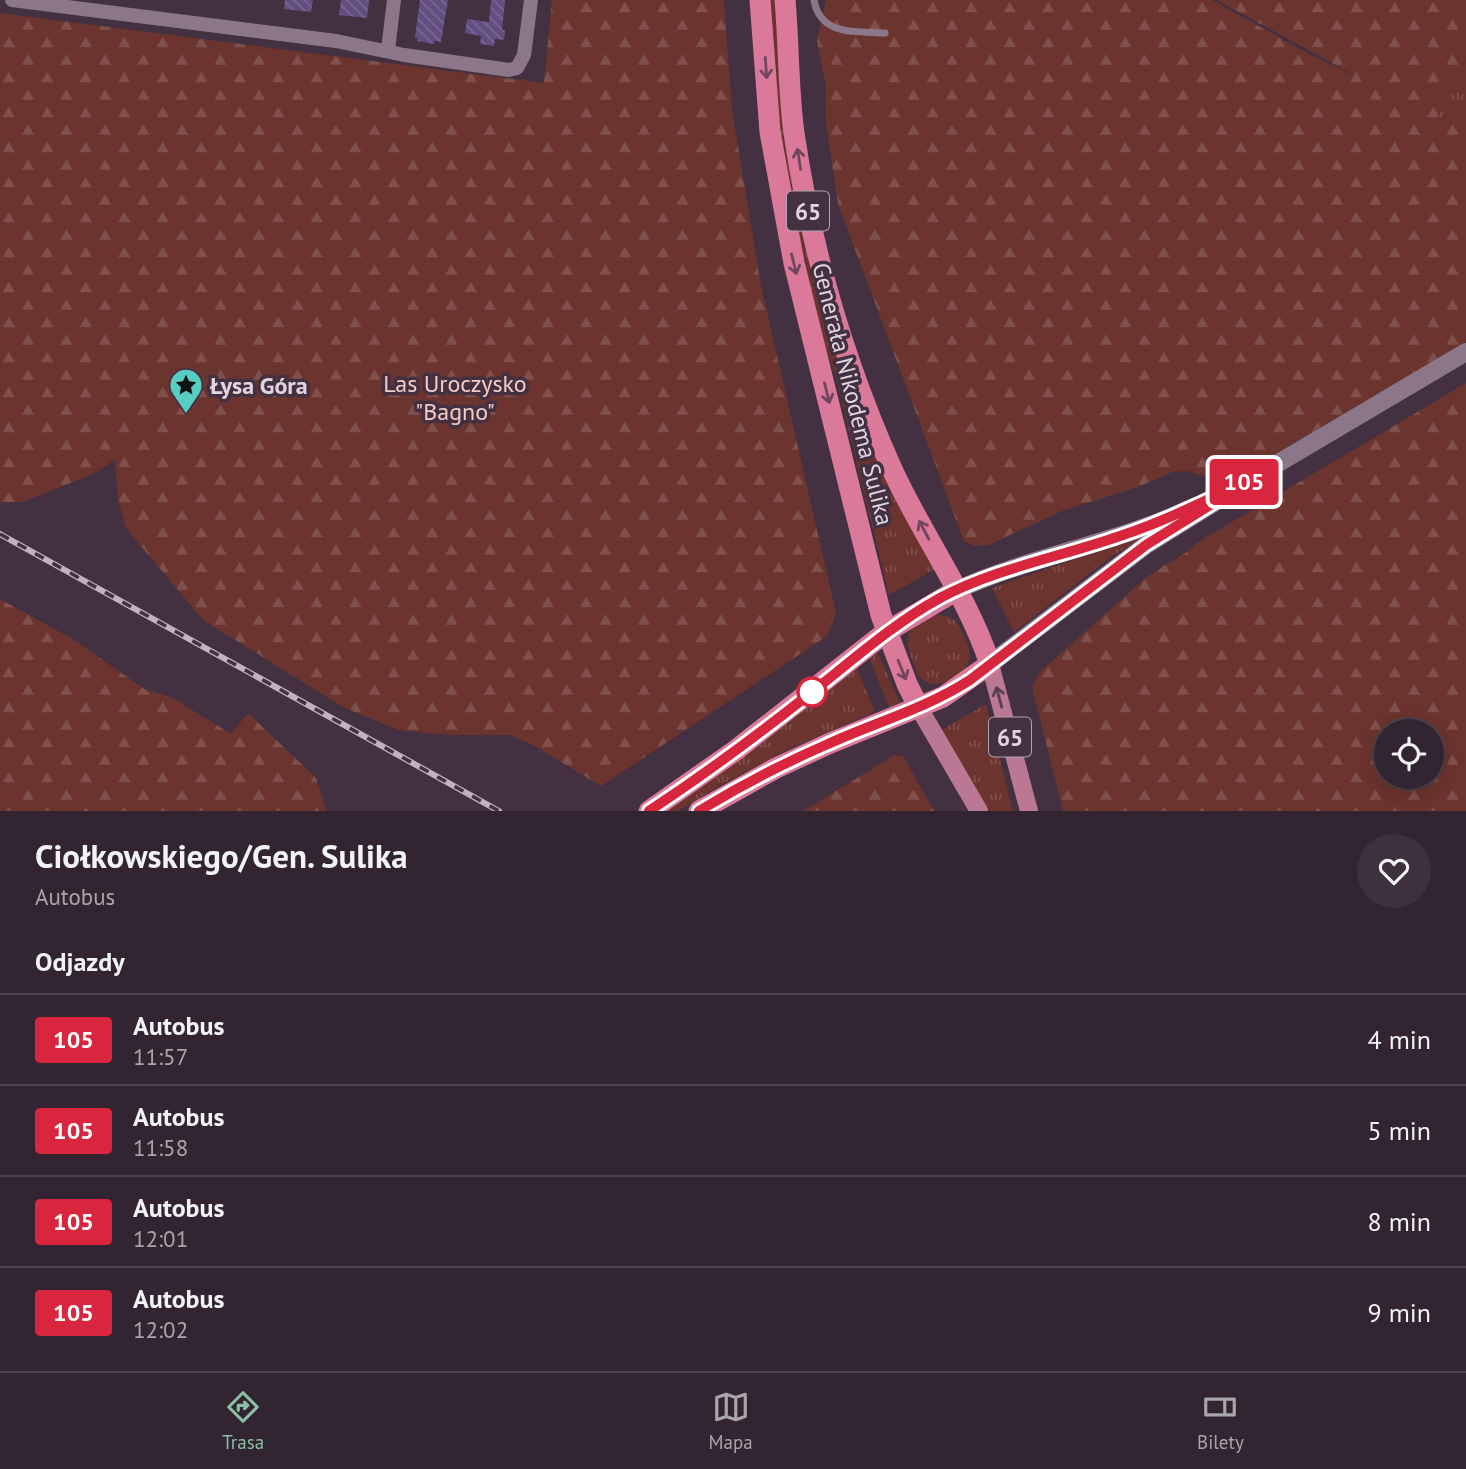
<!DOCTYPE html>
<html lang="pl">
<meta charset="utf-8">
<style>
body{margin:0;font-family:"PT Sans",sans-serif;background:#3d313d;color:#f1f3f6;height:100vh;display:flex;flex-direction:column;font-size:26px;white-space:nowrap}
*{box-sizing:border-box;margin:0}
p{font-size:23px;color:#a8a5ab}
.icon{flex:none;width:38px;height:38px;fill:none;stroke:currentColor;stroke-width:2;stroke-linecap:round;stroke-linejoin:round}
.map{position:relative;height:811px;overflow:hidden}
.details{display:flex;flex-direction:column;background:#322531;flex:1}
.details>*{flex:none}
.badge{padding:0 14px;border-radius:5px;font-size:24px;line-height:46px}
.tools{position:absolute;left:1374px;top:719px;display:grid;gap:14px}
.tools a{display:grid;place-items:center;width:70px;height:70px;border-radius:50%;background:#322531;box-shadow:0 4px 18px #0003,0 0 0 2px #4d424d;font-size:35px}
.map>.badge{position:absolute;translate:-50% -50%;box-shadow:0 0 0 4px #fff}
h2{padding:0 35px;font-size:26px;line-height:63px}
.round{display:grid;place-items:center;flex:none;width:74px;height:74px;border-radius:37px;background:#3d313d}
.head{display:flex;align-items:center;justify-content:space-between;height:119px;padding:0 35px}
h1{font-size:33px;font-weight:700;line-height:52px}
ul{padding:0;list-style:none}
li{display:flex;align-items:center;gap:21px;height:91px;padding:0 35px;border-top:2px solid #4d424d}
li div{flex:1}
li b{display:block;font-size:26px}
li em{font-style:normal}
li .badge{min-width:77px;font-weight:700;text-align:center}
.dock{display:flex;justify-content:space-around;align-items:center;height:98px;border-top:2px solid #4d424d;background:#322531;font-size:19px;color:#a8a5ab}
.dock a{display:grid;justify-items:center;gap:4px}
.dock .active{color:#8abfa5}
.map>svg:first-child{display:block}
.grass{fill:url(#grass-tufts)}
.forest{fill:url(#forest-firs);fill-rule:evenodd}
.building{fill:url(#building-back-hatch)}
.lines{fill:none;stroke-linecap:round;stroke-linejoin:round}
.lane{stroke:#8b7789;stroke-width:7}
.street{stroke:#8b7789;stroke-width:14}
.secondary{stroke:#8b7789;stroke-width:18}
.primary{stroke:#ba7893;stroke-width:18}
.highway{stroke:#da799a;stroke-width:21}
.rail-casing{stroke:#c0b3be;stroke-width:6}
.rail{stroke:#433141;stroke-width:3.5;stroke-dasharray:10;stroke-linecap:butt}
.oneway{stroke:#70475c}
.oneway2{stroke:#5b3f51}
.line-casing{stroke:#fff;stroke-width:16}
.line{stroke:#d7263d;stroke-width:10}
.stop-dot{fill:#fff;stroke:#d7263d;stroke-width:3.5}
.labels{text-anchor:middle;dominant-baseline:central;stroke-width:7;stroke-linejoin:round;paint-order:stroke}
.shield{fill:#433141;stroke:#b2a4b0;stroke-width:2}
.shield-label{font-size:23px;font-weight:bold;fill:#e1d5df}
.park-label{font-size:24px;fill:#f3ccc6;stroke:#433141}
.poi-label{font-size:24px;font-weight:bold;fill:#e1d5df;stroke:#433141;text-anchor:start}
.street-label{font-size:24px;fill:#e1d5df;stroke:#433141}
</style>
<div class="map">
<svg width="1466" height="811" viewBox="0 0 1466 811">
<defs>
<pattern id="grass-tufts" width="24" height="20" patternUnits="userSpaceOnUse" patternTransform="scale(1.75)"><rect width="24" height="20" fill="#6b342e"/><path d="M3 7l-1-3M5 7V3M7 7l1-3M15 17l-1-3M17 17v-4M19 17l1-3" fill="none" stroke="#80504c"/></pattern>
<pattern id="forest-firs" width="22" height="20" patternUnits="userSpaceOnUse" patternTransform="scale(1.75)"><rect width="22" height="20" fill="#6b342e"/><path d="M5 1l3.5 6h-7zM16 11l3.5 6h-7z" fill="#80504c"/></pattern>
<pattern id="building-back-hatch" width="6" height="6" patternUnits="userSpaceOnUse" patternTransform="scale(1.75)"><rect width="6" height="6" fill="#624e80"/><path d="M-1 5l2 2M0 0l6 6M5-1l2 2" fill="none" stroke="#786792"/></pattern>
</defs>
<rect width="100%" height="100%" fill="#433141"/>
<g class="grass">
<polygon points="767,0 775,0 792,168 805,246 820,301 858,416 884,475 935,569 889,595 836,377 818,327 784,169"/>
<polygon points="1466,58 1466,131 1436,115"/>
<polygon points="1151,532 1111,557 1014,632 992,588"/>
<path d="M 937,615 C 951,615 957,620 962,632 C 965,639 971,648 970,657 C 968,676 934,694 920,677 C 917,673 915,667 913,662 C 901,635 909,624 937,615 Z"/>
<polygon points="878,653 900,703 889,707 870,659"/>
<polygon points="857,668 875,712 795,746 719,786 678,811 666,811 765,741"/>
<polygon points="986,704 1013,811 987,811 940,731"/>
</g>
<g class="forest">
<polygon points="552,0 724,0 732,110 761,286 836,613 827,636 601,786 533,745 510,735 447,735 398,730 343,707 203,620 126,528 118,499 115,460 91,475 22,502 0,502 0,13 544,83"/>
<polygon points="826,0 1212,0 1307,53 1361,79 1217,0 1466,0 1466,58 1436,115 1466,131 1466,342 1258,464 1227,478 1217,479 1187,471 1172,472 1138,487 1062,511 988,545 974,546 964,541 838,204 826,124 826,86 817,41"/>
<path d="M 1466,383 L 1466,811 L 1063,811 L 1032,687 L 1041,671 L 1148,576 L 1188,551 L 1195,544 ZM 1386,732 L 1432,732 L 1432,777 L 1386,777 Z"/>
<polygon points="0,599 74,640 146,690 171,697 231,734 248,713 316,778 326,811 0,811"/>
<polygon points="895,755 903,756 934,811 803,811"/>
</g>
<g class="building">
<polygon points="285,0 313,0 311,12 284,9"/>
<polygon points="341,0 369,0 367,18 339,15"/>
<polygon points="420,0 448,0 441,42 434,41 434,44 417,41 418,38 415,37"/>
<polygon points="491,0 505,0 502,30 505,30 504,40 495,39 494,46 480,44 481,36 465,33 467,19 489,22"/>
</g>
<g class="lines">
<path class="lane" d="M 814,0 C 820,36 855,31 885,33"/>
<g class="street">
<polyline points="12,0 336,41 404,55 509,70 517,68 524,55 531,0"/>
<polyline points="388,50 394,0"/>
</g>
<g class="secondary">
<path d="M 957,590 C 1031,556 1113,544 1187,510"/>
<polyline points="990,664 1146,545 1265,471 1466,352"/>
</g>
<g class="primary">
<polyline points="990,664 1029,811"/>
<polyline points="919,708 979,811"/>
</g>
<g class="highway">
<polyline points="760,0 770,132 794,263 881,615 907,684 919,708"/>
<polyline points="649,811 736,750 886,632 957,590"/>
<path d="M 699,811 L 776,768 L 828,744 L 943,697 L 990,664 C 967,595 922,535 892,469 C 844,362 811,249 794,133 C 788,89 789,44 785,0"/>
</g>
<defs>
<polyline id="rail" points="0,534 499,811"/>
</defs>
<use href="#rail" class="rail-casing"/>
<use href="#rail" class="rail"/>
</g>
<defs><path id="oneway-shaft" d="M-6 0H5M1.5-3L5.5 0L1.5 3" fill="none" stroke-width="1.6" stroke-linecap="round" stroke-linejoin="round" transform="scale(1.75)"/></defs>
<g class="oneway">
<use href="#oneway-shaft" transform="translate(766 68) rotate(86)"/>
<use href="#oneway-shaft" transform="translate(799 159) rotate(-99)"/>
<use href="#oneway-shaft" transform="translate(794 264) rotate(76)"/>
<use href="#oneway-shaft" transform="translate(827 393) rotate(76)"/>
<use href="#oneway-shaft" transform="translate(924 530) rotate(-118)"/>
<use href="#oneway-shaft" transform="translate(902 670) rotate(68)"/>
</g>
<use class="oneway2" href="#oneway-shaft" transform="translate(999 697) rotate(-105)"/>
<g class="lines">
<defs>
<path id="line" d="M 649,811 C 705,774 759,734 812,692 C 854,659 893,624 940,598 C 997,568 1060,557 1120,536 C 1171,519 1218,495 1265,471 L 1146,545 L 970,680 C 925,709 876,722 828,744 C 784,763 740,786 699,811"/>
</defs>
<use href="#line" class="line-casing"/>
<use href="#line" class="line"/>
</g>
<defs>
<symbol id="sight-pin" viewBox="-11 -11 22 30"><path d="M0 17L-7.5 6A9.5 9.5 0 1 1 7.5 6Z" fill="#57cec1" stroke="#433141"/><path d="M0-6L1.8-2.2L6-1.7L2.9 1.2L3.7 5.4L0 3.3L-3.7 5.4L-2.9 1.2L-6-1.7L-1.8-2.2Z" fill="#111"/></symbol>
</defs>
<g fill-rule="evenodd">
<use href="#sight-pin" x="167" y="366" width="38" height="52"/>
</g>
<circle class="stop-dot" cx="812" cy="692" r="14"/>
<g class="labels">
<g class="shield">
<rect x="787" y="191.5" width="42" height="39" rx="5"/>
<rect x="989" y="717.5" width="42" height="39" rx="5"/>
</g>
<g class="shield-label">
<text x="808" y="211">65</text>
<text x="1010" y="737">65</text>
</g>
<g class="park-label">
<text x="455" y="383">Las Uroczysko<tspan x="455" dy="28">"Bagno"</tspan></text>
</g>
<g class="poi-label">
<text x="210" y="385">Łysa Góra</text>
</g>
<g class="street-label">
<text transform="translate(853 394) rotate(76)">Generała Nikodema Sulika</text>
</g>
</g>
</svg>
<div class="tools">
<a><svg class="icon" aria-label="locate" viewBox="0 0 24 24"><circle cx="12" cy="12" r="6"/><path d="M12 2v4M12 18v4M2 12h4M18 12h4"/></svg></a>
</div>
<b class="badge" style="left:1244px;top:482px;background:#d7263d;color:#fff">105</b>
</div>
<section class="details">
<div class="head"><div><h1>Ciołkowskiego/Gen. Sulika</h1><p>Autobus</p></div><a class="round"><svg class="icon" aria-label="heart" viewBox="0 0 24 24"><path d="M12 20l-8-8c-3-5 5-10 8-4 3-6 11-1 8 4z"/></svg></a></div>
<h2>Odjazdy</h2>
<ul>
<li><span class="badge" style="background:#d7263d;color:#fff">105</span><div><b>Autobus</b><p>11:57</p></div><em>4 min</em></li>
<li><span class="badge" style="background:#d7263d;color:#fff">105</span><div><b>Autobus</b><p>11:58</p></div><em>5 min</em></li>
<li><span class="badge" style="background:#d7263d;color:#fff">105</span><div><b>Autobus</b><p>12:01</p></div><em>8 min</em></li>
<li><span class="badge" style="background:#d7263d;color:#fff">105</span><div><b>Autobus</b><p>12:02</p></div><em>9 min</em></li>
</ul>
</section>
<nav class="dock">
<a class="active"><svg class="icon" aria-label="directions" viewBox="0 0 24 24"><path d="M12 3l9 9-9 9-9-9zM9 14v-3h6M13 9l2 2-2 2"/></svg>Trasa</a>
<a><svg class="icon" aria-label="map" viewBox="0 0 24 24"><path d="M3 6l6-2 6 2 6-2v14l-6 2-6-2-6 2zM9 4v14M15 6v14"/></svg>Mapa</a>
<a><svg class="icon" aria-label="tickets" viewBox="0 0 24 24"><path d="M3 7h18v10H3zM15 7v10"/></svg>Bilety</a>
</nav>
